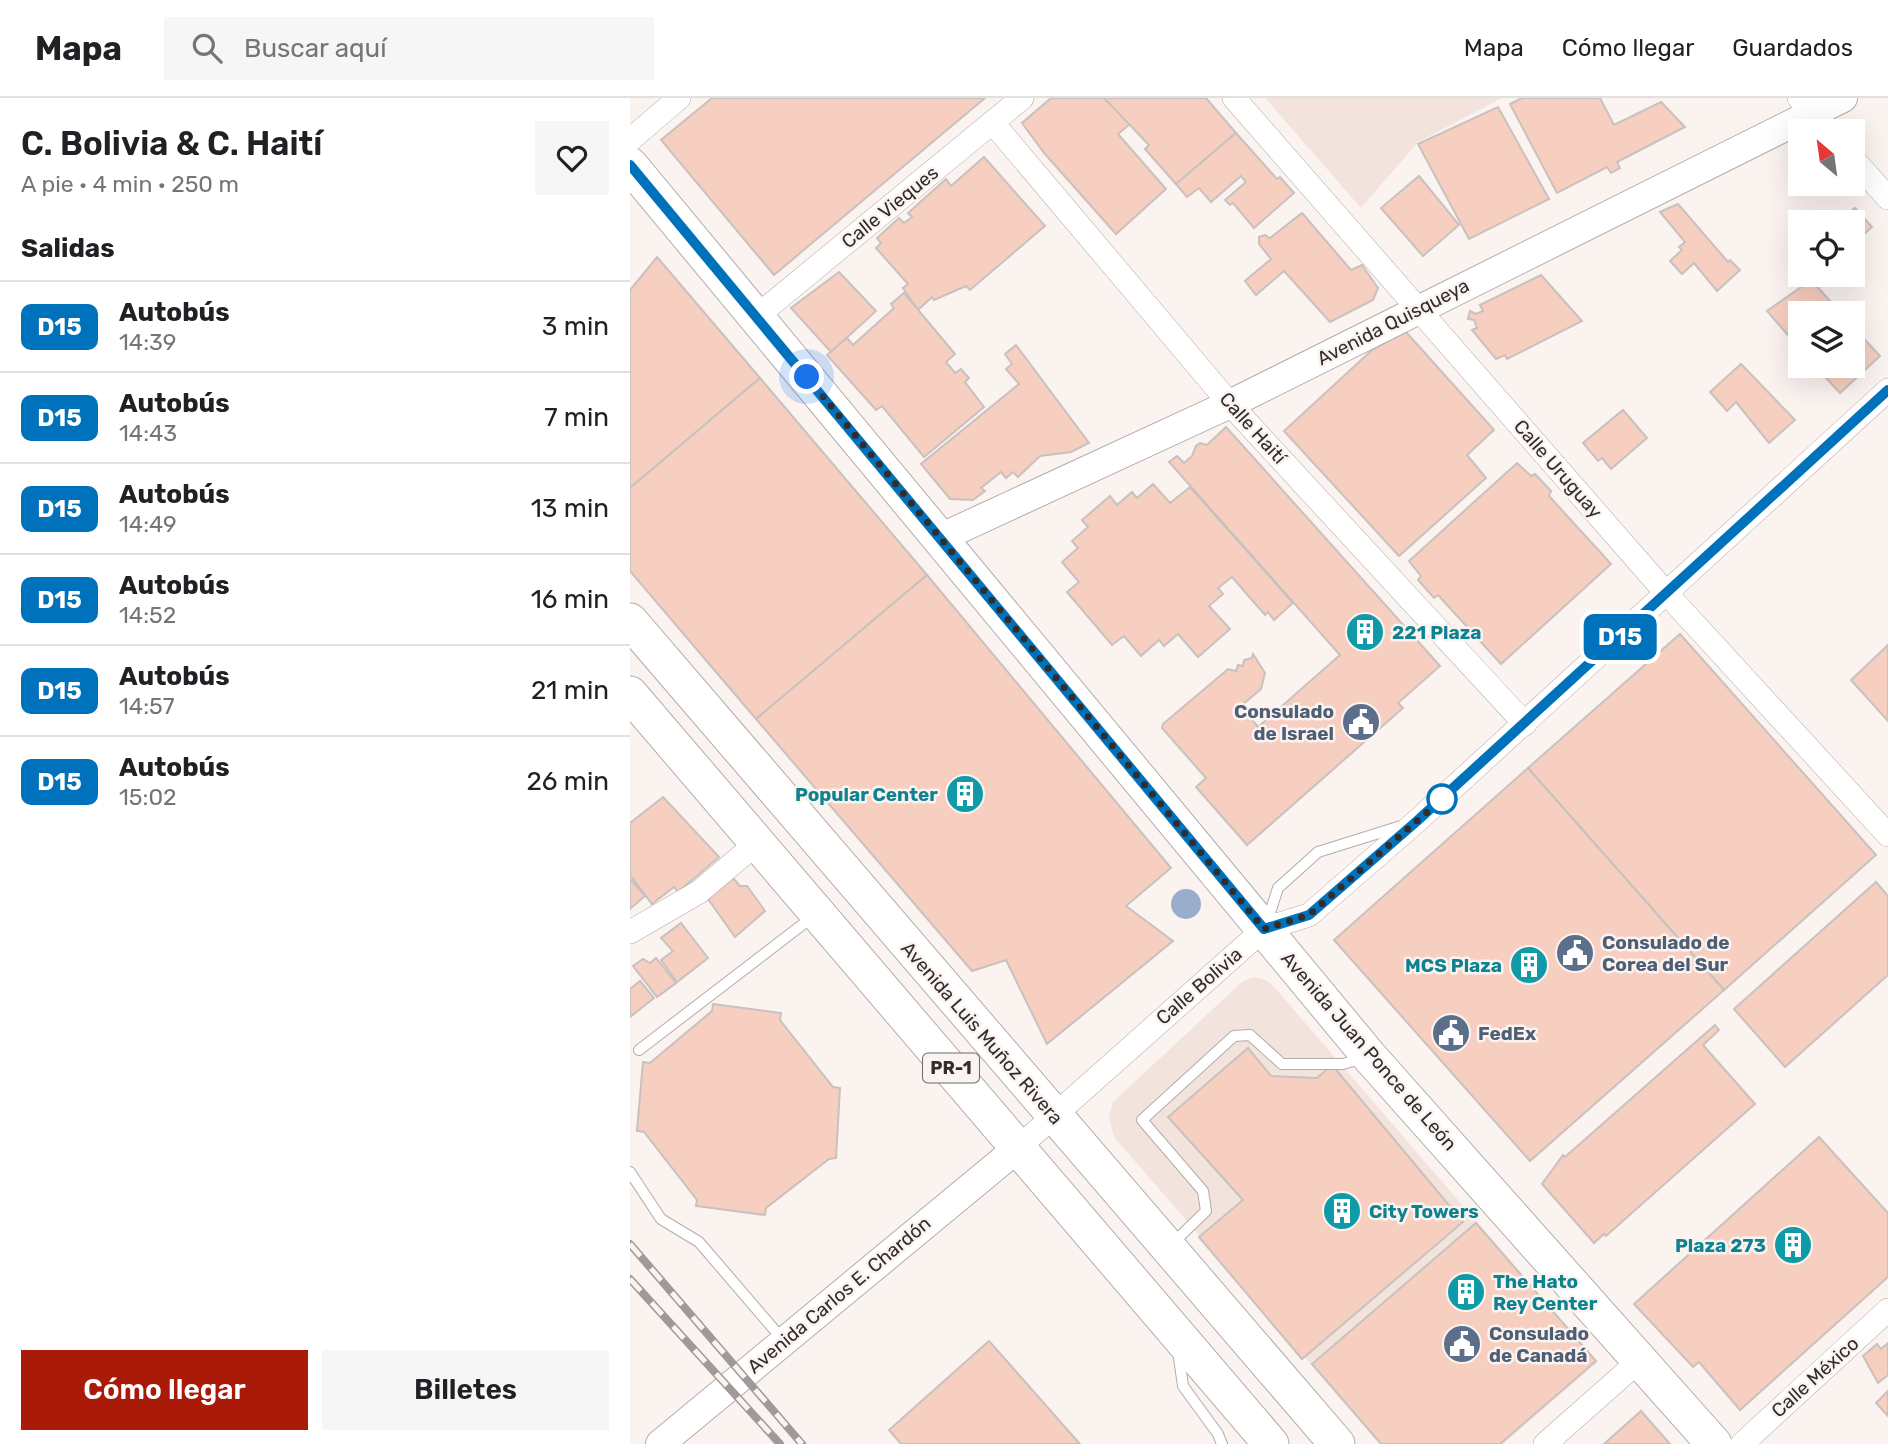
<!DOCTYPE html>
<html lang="es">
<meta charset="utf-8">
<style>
body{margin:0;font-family:Rubik,sans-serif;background:#f6f6f6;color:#202124;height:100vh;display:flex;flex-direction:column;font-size:26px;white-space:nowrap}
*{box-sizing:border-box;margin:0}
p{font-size:23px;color:#757577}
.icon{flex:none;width:38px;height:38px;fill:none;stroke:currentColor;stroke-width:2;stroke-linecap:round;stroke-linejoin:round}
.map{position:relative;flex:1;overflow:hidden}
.sheet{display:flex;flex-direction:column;background:#fff;width:630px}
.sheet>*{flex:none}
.badge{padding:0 14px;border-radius:10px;font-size:24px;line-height:46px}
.needle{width:46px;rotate:331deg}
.buttons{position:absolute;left:1158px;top:21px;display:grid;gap:14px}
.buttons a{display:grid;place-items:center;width:77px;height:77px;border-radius:0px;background:#fff;box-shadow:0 7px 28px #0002;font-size:35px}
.you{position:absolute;width:35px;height:35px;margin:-18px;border:5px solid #fff;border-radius:50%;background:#1a73e8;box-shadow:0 0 0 10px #1a73e833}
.map>.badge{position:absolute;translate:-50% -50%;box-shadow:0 0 0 4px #fff}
h2{padding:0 21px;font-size:26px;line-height:63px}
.round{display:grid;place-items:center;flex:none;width:74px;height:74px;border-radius:0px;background:#f6f6f6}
.head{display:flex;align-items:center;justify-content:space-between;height:119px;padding:0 21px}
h1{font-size:33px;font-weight:600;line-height:52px}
.action{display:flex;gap:14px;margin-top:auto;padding:14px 21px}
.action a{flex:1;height:80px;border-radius:0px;background:#aa1a09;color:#fff;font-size:28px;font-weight:600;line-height:80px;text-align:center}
.action a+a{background:#f6f6f6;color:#202124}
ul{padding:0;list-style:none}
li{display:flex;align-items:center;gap:21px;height:91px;padding:0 21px;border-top:2px solid #e0e0e0}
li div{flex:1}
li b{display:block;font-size:26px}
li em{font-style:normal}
li .badge{min-width:77px;font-weight:700;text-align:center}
header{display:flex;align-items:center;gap:42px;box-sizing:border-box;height:98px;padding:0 35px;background:#fff;border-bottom:2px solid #e0e0e0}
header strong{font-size:33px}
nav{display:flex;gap:38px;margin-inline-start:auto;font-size:24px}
.search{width:490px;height:63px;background:#f6f6f6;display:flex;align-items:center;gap:18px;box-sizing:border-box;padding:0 24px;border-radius:0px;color:#757577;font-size:26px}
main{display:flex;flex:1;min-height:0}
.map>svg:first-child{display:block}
.built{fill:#f3e3dd}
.water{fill:#98aecc}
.building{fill:#f7cfc1;stroke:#c8c1be;stroke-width:2}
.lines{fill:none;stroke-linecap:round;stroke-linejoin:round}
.service-casing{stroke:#b3acaa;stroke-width:12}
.minor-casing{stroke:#b3acaa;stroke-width:24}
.tertiary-casing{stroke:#b3acaa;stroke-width:30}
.primary-casing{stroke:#b3acaa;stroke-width:37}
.service{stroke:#fff;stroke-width:10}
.minor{stroke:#fff;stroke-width:23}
.tertiary{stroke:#fff;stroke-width:28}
.primary{stroke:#fff;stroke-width:35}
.rail-casing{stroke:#9f9997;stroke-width:8}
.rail{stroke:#fbf3f0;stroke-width:5;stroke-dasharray:16;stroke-linecap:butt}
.line-casing{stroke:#fff;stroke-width:16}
.line{stroke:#0072bc;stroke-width:10}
.walk{stroke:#302d2c;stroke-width:7;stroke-dasharray:0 12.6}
.stop-dot{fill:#fff;stroke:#0072bc;stroke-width:3.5}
.labels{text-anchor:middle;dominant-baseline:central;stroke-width:5;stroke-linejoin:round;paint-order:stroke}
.shield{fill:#fbf3f0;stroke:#6d6867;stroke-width:2}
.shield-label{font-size:18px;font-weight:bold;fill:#302d2c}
.street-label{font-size:19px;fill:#302d2c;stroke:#fbf3f0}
.culture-label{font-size:19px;font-weight:bold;fill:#0d838f;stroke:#fbf3f0;text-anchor:start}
.service-label{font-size:19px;font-weight:bold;fill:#4e5e75;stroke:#fbf3f0;text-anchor:start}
</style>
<header>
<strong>Mapa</strong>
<div class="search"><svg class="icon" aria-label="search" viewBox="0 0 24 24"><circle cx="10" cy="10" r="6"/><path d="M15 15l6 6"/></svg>Buscar aquí</div>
<nav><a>Mapa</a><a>Cómo llegar</a><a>Guardados</a></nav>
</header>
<main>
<section class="sheet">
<div class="head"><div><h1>C. Bolivia &amp; C. Haití</h1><p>A pie · 4 min · 250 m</p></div><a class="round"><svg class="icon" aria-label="heart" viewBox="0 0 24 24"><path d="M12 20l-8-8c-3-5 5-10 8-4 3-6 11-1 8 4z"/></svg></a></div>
<h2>Salidas</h2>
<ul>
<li><span class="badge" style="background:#0072bc;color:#fff">D15</span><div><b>Autobús</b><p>14:39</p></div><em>3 min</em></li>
<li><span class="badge" style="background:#0072bc;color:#fff">D15</span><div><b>Autobús</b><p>14:43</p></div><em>7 min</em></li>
<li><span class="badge" style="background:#0072bc;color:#fff">D15</span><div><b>Autobús</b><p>14:49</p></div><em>13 min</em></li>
<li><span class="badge" style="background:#0072bc;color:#fff">D15</span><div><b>Autobús</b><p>14:52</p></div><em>16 min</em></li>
<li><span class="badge" style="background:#0072bc;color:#fff">D15</span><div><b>Autobús</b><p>14:57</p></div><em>21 min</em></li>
<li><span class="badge" style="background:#0072bc;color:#fff">D15</span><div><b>Autobús</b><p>15:02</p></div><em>26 min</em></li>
</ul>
<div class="action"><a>Cómo llegar</a><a>Billetes</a></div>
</section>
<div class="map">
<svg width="1258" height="1346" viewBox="0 0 1258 1346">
<rect width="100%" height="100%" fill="#fbf3f0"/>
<g class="built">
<polygon points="635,0 872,0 788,44 731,110"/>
<polygon points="623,879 636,882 645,890 968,1264 873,1346 750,1346 484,1039 479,1019 483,1004 613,883"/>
</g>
<circle class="water" cx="556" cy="806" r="15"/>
<g class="building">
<polygon points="82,0 355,0 144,177 31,42"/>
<polygon points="421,0 474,0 500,26 488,36 536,91 486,136 415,56 392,25"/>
<polygon points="474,0 576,0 606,35 546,86 515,51 519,47"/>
<polygon points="892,0 970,0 984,27 1031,4 1055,29 987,64 990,70 981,75 977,69 927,95 880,6"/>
<polygon points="868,9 919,101 839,141 788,46"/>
<polygon points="606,35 647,81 650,79 664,95 624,130 603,105 600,107 595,102 616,84 611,78 581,104 569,90 557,99 546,86"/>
<polygon points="354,59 415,128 340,192 336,188 304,202 302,199 288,212 273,190 278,186 246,150 251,145 247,140 269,120 274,125 282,119 278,115 316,81 321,88"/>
<polygon points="789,78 829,127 793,158 751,110"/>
<polygon points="1048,106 1098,164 1100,162 1110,172 1087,193 1064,165 1052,176 1040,163 1052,152 1049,149 1055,144 1030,114"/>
<polygon points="1225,110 1242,129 1223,146 1223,124 1204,124 1207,122 1209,124"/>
<polygon points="672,115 721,172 732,167 748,190 743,202 700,224 654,173 626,197 615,183 641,161 629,146 629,139 635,137 640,140"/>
<polygon points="27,159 130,280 0,390 0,192"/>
<polygon points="209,174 246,213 201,254 161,210"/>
<polygon points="911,177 952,223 877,261 875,257 866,261 842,232 847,230 844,222 838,221 840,213 846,216 853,213 850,207"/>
<polygon points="1181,182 1211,215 1171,215 1171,252 1137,213"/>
<polygon points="274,195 325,256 316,264 325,275 331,271 339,280 335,284 354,309 294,359 252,308 246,312 197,257 217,240 223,247 264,210 261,206"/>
<polygon points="1223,229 1250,258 1210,295 1185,268 1223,268"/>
<polygon points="776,234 864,332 837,357 856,380 769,458 654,333 743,251"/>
<polygon points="386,247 459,345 441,354 410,358 388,379 383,374 376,380 371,374 351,390 355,393 343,402 320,401 291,366 389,286 376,271 382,266 375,256"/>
<polygon points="1111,266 1165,322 1139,345 1106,304 1097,313 1080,294"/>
<polygon points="130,280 297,477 126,621 0,473 0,390"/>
<polygon points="993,312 1017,340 981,371 972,360 968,363 953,345"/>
<polygon points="596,329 810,568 768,605 773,610 617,747 566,689 576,680 532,630 533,626 598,571 606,573 608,567 613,568 614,562 622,560 623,556 635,575 631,591 611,608 628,629 710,557 539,364 547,358 554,365 562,358 566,348 570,345 577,347"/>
<polygon points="887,365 901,378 905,376 921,393 919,398 981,466 871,566 808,497 804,500 788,482 791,478 779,463"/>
<polygon points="523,386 540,405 560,389 663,505 644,522 638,514 635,517 602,479 588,490 593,496 579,508 600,531 568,559 548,536 534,548 529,542 511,558 494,538 482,547 437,494 449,484 432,464 448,450 442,443 458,429 452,422 480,398 487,407 502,394 507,400"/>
<polygon points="297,477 541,770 496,808 543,843 417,946 376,862 342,873 126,621"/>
<polygon points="1050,536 1246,757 1094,892 898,670"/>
<polygon points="1258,547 1258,623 1221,582"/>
<polygon points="898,670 1094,892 900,1063 704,842"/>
<polygon points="33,699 89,759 48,794 44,789 22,806 0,777 0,725"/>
<polygon points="103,780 110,788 117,788 135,813 105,839 78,801"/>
<polygon points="0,781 15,798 0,811"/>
<polygon points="1246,784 1258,798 1258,877 1155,969 1104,911"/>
<polygon points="51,825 78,860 47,884 31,862 43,853 31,840"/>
<polygon points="26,860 46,885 27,899 3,868 13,861 20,865"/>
<polygon points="10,883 24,900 0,919 0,891"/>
<polygon points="83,906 151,915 150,922 203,989 210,990 206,1060 199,1061 136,1110 135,1117 66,1108 67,1102 14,1034 7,1033 13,964 20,965 82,913"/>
<polygon points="1085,927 1089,932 1073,947 1125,1006 976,1138 974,1136 964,1145 912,1086 933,1057 935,1059"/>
<polygon points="618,950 641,978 687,980 702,967 833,1124 672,1261 569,1139 613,1102 538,1019"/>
<polygon points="1189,1039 1258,1115 1258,1179 1110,1312 1069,1264 1063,1269 1004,1206"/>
<polygon points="846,1125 966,1263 870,1346 751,1346 682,1266"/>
<polygon points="359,1243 450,1346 271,1346 259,1332"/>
<polygon points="1258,1245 1258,1277 1248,1285 1233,1258 1247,1246 1251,1251"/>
<polygon points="1258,1293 1258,1318 1246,1305"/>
<polygon points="1011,1313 1040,1346 974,1346"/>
</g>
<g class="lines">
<defs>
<g id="service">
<polyline points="637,824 648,790 688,754 771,728"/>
<polyline points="9,952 185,817"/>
<polyline points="0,1074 31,1121 69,1144 154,1243"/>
<polyline points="541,1147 576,1113 573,1093 512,1022 604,938 620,937 652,966 713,966 733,960"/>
<polyline points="548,1253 553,1288 588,1336 592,1346"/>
</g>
<g id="minor">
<polyline points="604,0 1037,496 1258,737"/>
<polyline points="1169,0 1199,33"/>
<polyline points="363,25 600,306 895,626"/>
<polyline points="0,42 49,0"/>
<polyline points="1223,61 1258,100"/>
<polyline points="127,218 392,0"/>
<polyline points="0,834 69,794 127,745"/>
<polyline points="389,1049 634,831 679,817 787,723 1258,292"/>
<polyline points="915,1346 1010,1262"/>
<polyline points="1112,1346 1258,1212"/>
</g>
<g id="tertiary">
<polyline points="310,440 600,306 1213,0"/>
<polyline points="30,1346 389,1049"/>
</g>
<g id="primary">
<polyline points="0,67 739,958 1084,1346"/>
<polyline points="0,523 707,1346"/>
<polyline points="0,596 641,1346"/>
</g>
</defs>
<use href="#service" class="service-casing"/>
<use href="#minor" class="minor-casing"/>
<use href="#tertiary" class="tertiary-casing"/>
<use href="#primary" class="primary-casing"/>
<use href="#service" class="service"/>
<use href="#minor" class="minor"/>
<use href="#tertiary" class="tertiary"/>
<use href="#primary" class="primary"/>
<defs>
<g id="rail">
<polyline points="0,1146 172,1346"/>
<polyline points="0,1181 150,1346"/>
</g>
</defs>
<use href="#rail" class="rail-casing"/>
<use href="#rail" class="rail"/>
</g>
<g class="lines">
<defs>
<polyline id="line" points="0,67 634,831 679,817 787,723 1258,292"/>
</defs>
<use href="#line" class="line-casing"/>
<use href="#line" class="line"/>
<polyline class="walk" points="177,279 634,831 679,817 812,701"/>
</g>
<defs>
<symbol id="building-disc" viewBox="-11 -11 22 22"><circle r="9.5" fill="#0f9aa8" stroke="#fbf3f0"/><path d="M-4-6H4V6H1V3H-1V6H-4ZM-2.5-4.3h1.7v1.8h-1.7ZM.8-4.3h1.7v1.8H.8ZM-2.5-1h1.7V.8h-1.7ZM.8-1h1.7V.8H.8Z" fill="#fff"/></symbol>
<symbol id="civic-disc" viewBox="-11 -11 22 22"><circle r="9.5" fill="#5c6f8a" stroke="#fbf3f0"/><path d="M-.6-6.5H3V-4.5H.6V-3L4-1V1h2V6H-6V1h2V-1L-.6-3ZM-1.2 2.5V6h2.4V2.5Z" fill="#fff"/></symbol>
</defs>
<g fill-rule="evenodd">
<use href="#building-disc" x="713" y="512" width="44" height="44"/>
<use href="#civic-disc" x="709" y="602" width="44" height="44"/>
<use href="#building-disc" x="313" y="674" width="44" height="44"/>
<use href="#civic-disc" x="923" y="833" width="44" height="44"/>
<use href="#building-disc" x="877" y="845" width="44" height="44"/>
<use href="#civic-disc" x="799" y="913" width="44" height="44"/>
<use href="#building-disc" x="690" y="1091" width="44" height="44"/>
<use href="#building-disc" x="1141" y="1125" width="44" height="44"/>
<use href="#building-disc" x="814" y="1172" width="44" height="44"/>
<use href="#civic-disc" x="810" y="1224" width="44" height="44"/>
</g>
<circle class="stop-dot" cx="812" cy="701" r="14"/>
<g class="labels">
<rect class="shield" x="293" y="955.5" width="56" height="29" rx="5"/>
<g class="shield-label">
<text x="321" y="970">PR-1</text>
</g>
<g class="street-label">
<text transform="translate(260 109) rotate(-39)">Calle Vieques</text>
<text transform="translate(763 224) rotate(-27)">Avenida Quisqueya</text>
<text transform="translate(623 330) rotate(48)">Calle Haití</text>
<text transform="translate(928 371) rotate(49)">Calle Uruguay</text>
<text transform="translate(569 888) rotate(-41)">Calle Bolivia</text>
<text transform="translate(352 935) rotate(49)">Avenida Luis Muñoz Rivera</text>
<text transform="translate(739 953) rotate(49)">Avenida Juan Ponce de León</text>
<text transform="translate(209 1197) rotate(-40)">Avenida Carlos E. Chardón</text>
<text transform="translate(1185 1279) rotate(-42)">Calle México</text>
</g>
<g class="culture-label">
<text x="762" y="534">221 Plaza</text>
<text x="308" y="696" text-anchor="end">Popular Center</text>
<text x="872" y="867" text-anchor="end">MCS Plaza</text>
<text x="739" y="1113">City Towers</text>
<text x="1136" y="1147" text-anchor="end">Plaza 273</text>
<text x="863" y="1183">The Hato<tspan x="863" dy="22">Rey Center</tspan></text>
</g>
<g class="service-label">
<text x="704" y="613" text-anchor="end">Consulado<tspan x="704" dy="22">de Israel</tspan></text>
<text x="972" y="844">Consulado de<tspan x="972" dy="22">Corea del Sur</tspan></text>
<text x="848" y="935">FedEx</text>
<text x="859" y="1235">Consulado<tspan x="859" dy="22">de Canadá</tspan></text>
</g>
</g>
</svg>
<div class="buttons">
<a><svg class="needle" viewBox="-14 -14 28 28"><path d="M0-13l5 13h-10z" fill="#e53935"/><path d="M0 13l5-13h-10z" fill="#757577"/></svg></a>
<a><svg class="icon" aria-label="locate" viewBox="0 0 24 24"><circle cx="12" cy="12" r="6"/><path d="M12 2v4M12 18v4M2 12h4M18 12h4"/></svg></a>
<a><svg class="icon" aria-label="layers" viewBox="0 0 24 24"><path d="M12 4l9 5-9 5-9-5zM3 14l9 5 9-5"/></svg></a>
</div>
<div class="you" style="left:177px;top:279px"></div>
<b class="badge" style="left:990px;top:539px;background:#0072bc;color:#fff">D15</b>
</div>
</main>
